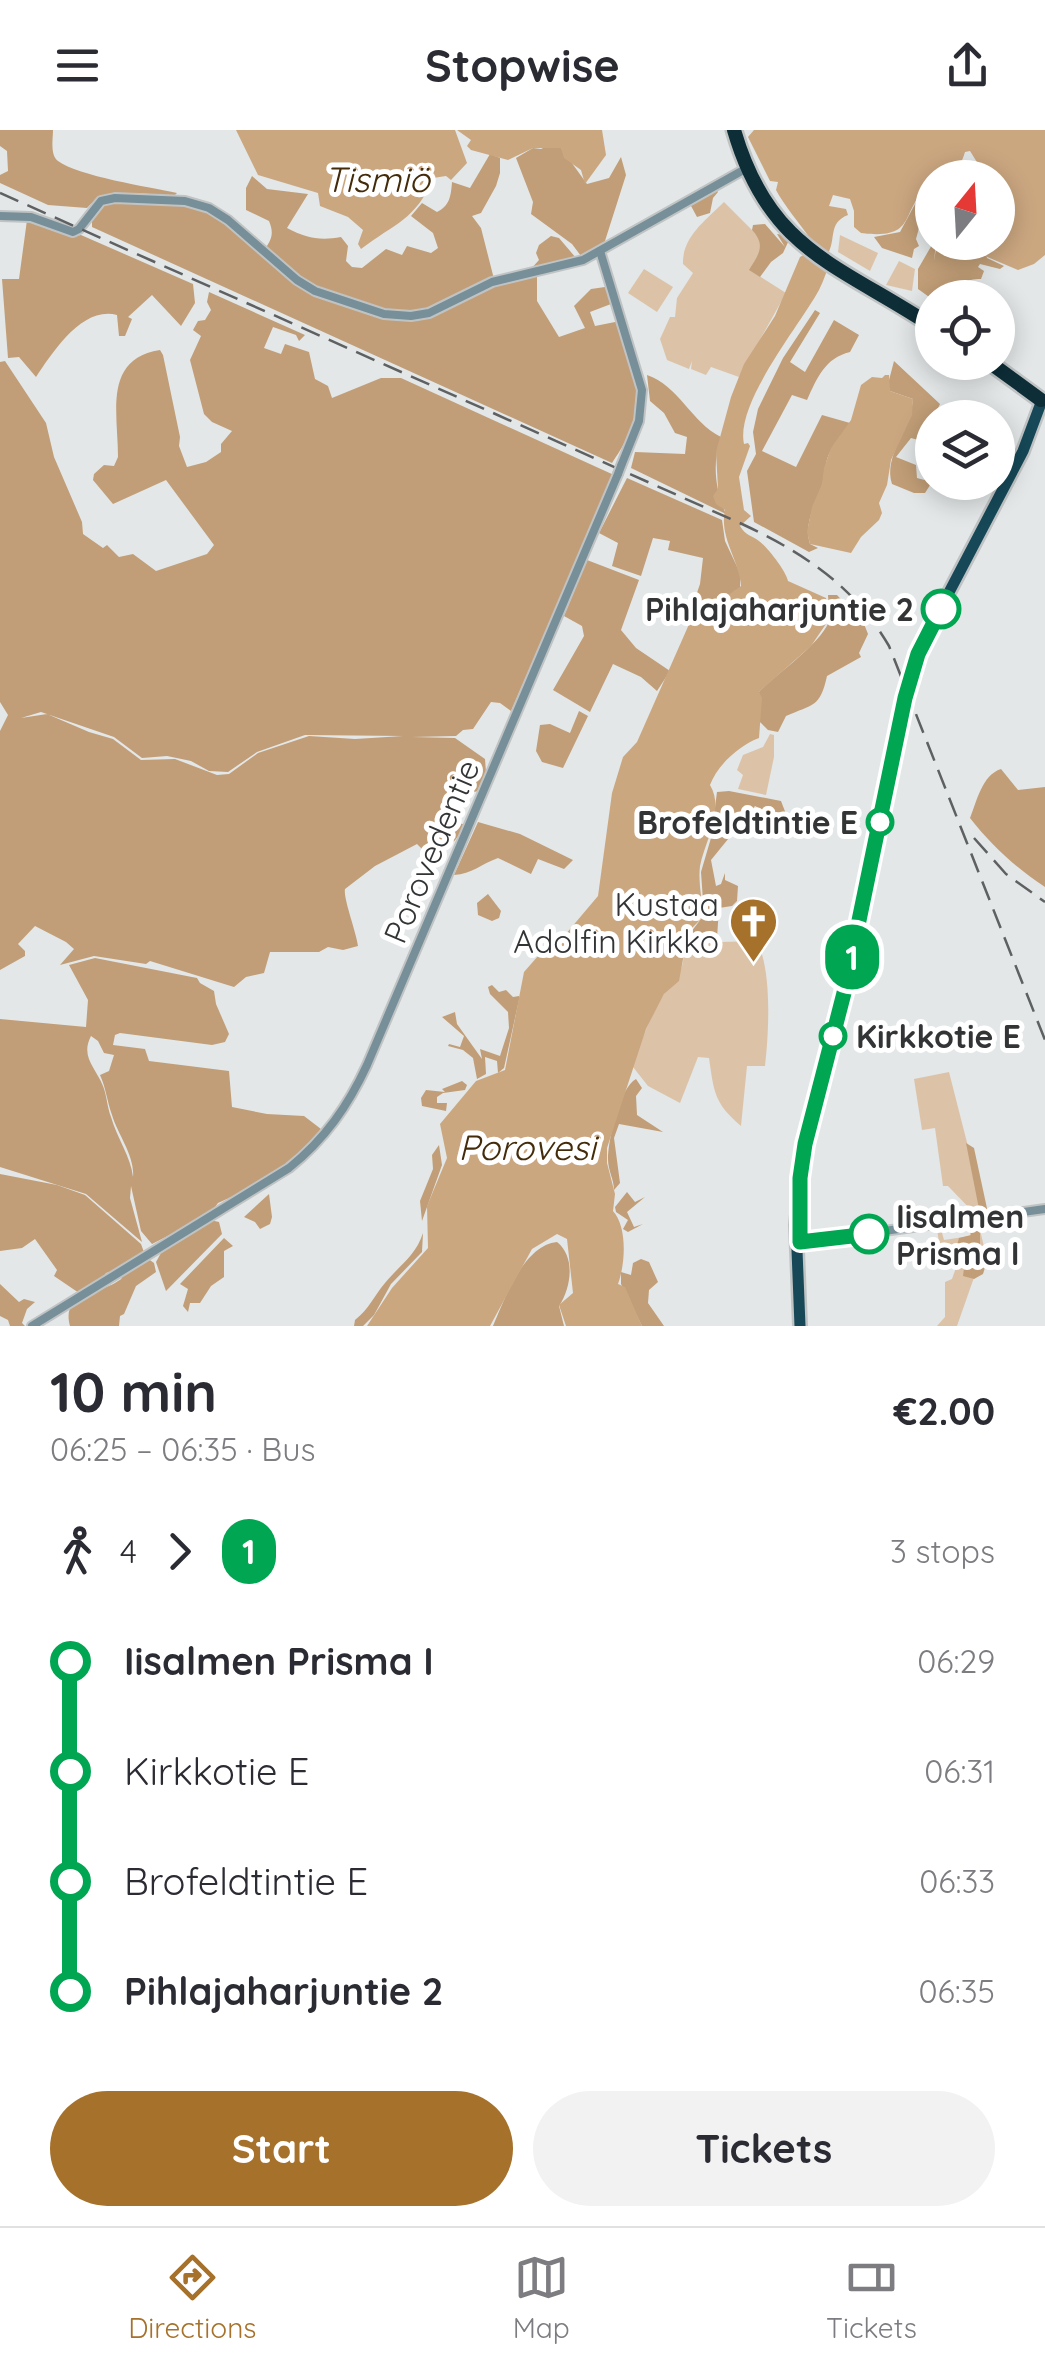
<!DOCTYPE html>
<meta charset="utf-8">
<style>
body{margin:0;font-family:Quicksand,sans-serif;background:#f2f2f3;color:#2b2b33;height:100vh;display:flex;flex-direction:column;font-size:38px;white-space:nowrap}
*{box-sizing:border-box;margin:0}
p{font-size:32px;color:#7c7c81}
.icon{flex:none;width:55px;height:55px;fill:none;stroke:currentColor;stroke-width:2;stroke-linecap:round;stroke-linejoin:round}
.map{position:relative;height:1196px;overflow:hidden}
.side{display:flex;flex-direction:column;background:#fff;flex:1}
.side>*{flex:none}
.badge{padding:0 20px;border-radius:32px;font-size:35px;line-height:65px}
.needle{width:65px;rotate:18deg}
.fabs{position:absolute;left:915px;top:30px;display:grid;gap:20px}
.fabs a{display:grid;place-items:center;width:100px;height:100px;border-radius:50%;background:#fff;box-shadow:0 5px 25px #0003;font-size:50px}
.map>.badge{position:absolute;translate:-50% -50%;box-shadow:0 0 0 5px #fff}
.legs{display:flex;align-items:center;gap:15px;height:110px;padding:0 50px;font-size:32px}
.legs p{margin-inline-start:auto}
.summary{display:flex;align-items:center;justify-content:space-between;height:170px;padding:0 50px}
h1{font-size:55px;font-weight:700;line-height:75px}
.action{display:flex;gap:20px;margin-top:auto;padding:20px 50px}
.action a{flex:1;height:115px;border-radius:60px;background:#a6712b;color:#fff;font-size:40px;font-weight:700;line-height:115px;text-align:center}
.action a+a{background:#f2f2f3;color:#2b2b33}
ul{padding:0 50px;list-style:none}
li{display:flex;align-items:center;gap:35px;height:110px;font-size:38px}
li i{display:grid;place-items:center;width:15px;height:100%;margin:0 12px;background:currentColor}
li i::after{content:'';width:25px;height:25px;margin:-12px;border:8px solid;border-radius:50%;background:#fff}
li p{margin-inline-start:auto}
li:first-child i{background:linear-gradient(#0000 50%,currentColor 0)}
li:last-child i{background:linear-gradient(currentColor 50%,#0000 0)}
header{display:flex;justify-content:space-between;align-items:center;height:130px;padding:0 50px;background:#fff;font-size:45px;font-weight:700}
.tab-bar{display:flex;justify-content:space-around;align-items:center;height:140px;border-top:2px solid #e1e1e2;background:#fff;font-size:28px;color:#7c7c81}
.tab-bar a{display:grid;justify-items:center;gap:5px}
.tab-bar .selected{color:#a6712b}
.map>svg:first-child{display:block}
.green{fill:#dcc3a8}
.forest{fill:#c19e77;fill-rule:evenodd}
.water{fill:#cba780}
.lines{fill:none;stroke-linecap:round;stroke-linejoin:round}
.minor-casing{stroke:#c0c3c4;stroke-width:12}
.major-casing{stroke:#c0c3c4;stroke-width:16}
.highway-casing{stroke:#c0c3c4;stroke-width:19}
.minor{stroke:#778f98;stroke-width:8}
.major{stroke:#164857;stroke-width:11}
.highway{stroke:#0d2d37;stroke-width:14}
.rail{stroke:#5e6061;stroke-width:2.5;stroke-dasharray:20 10;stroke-linecap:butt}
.minor-bridge-casing{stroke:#c0c3c4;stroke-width:12;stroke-linecap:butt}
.major-bridge-casing{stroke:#c0c3c4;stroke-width:16;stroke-linecap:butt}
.minor-bridge{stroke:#778f98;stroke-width:8}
.major-bridge{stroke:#164857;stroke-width:11}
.line-1-casing{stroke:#fff;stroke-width:22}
.line-1{stroke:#00a651;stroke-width:15}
.stop-1-dot{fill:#fff;stroke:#00a651;stroke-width:5}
.labels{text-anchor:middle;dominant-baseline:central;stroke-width:10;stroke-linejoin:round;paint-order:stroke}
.stop-label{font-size:32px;font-weight:bold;fill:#323435;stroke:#fff;text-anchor:end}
.street-label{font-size:32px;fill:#323435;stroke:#fff}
.poi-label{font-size:32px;fill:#323435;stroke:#fff;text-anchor:end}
.water-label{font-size:35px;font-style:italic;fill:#442c0b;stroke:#fff}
</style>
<header><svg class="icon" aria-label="menu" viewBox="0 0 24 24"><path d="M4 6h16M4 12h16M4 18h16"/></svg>Stopwise<svg class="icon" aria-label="share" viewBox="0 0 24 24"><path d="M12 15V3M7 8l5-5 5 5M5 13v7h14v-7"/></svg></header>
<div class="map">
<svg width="1045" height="1196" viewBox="0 0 1045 1196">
<rect width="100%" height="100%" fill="#e3e7e8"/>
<g class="green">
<path d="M 724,72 L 761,109 L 762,120 L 750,140 L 786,163 L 739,247 L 711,237 L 706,245 L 691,239 L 692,231 L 689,239 L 667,230 L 660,209 L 670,187 L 675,187 L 677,168 L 693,143 L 683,134 C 682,107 706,90 724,72 Z"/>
<polygon points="840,105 878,123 870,141 838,122"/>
<polygon points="899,131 915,139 912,161 886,155"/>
<polygon points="644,139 673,157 657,182 628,163"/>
<polygon points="770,604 774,605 774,627 766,665 738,659 743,645 737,640 743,625 763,617"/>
<path d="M 757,811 C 772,841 769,901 765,936 L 747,936 L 741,996 C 714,973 714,962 709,928 L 698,927 L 680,973 L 648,956 L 633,937 C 639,913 649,891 661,869 C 675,845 685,847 684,813 Z"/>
<polygon points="949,942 985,1083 975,1084 948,1056 943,1056 935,998 922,1000 914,949"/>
<polygon points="975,1094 979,1096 989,1137 977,1139 957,1196 937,1196 945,1187 945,1152 952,1149 957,1135 955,1133 957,1123 940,1119 937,1099 941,1099 944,1110 970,1106 970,1095"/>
</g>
<g class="forest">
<path d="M 0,0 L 53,0 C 53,9 50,25 58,31 C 78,46 149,57 177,63 L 174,66 C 147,65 106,55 87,78 L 48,75 L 0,53 L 0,45 L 8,41 L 7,21 L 0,16 Z"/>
<polygon points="547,16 561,18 587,54 609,48 621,27 626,45 604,114 581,126 572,114 531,84 533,72 516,28 533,18 541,19"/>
<path d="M 490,24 L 500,28 L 500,43 L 496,56 L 481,83 L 472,86 L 481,98 L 494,149 L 424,180 L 385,180 L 315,158 L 292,143 L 265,119 C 272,109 274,103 269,91 L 246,80 L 246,58 L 252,46 L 267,59 L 308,64 L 287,98 C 306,108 320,111 341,107 L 348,116 L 346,131 L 352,137 L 362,138 L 386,119 L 402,125 L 407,116 L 431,123 L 438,118 L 433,103 L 411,86 L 422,73 L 437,82 C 450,76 451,65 452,52 L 470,58 Z"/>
<polygon points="932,56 932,64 923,76 932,92 919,98 916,109 919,116 914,119 912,128 882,118 874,107 900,102 921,63"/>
<polygon points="716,58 718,62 713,68 710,83 697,87 690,74"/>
<path d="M 114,71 L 180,74 L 204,80 L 224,89 L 297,154 L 407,189 L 498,153 L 537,144 L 537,171 L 559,207 L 585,198 L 574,176 L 591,159 L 605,157 L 611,174 L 590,182 L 595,196 L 620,191 C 637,249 650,279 612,333 L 92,97 L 92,84 L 101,74 Z"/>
<path d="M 27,90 C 45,92 63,107 81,105 L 193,154 L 195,173 L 181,196 L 152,165 L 128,187 L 132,189 L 125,206 L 119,206 L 117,185 C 82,176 53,222 36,247 L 19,227 L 8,228 L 2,149 L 19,149 Z"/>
<path d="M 765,94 L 785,117 L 777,104 L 784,105 L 789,110 L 783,123 L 771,132 L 760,147 L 749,140 C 759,124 766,115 752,100 L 753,95 Z"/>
<polygon points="551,106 559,108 576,128 530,140 539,130 536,123 539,115"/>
<path d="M 933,113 L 936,119 L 934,131 L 936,113 L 983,113 L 987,128 L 1004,136 L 1000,139 L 980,134 L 978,137 L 984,141 L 981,149 C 965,149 961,154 954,167 L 932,169 L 918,159 L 918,139 Z"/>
<path d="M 209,162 L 305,205 L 299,211 L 296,205 L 273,197 L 264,218 L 281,224 L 285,214 L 309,222 L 315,249 L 328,256 L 332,268 L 381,248 L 401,248 L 614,345 L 511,581 L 500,573 L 491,572 L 473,599 L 463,600 L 456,606 L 412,607 L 455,608 L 485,629 L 486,642 L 478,661 L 452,668 L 444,678 L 445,690 L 467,695 L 452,714 L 430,713 L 425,722 L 417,714 L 375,736 L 345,759 C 343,768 356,801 358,816 L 343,820 L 328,817 L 319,822 L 270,822 L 264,843 L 246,847 L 234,857 L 150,831 L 146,834 L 94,826 L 60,835 L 74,819 L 66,812 L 35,796 L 18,814 L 25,821 L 25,826 L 0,840 L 0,601 L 8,585 L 0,572 L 0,232 L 5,231 L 46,293 L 54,327 L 82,392 L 83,404 L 103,418 L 107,415 L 119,427 L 133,424 L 156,441 L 207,424 L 214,415 L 166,350 L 113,374 L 93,350 L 94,344 L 104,335 L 114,336 L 118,327 C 118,283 103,229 160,220 L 163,225 L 180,307 L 179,316 L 187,337 L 206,332 L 221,322 L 221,314 L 232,301 L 212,292 L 204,284 L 190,230 L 201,206 L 193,200 L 198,191 L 205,190 L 211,180 L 207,172 ZM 41,582 L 114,607 L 142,628 L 167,626 L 191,631 L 209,641 L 228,642 L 257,622 L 305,605 L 403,606 L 355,609 L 309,606 L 258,623 L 229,644 L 217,645 L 175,629 L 141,630 L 113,609 L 89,602 L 47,584 L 21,588 Z"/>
<path d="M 815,180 L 820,183 L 790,232 L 805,242 L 834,190 L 859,205 L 850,222 C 825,228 817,248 807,270 L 792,265 L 762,321 L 796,337 L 822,285 L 850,293 C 844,303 836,311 831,320 C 825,331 825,341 823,352 C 817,373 803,392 810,414 L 818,418 L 809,422 L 754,392 L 747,341 L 756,324 L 753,302 L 758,279 L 783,228 Z"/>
<path d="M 894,231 L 940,274 L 922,311 L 911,308 L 896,327 L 916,335 L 917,348 L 932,352 L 925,363 L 914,363 L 892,354 C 883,326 911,298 913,269 L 890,261 L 888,254 Z"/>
<path d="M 647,245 C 678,255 692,293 721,307 C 712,332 715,360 726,384 L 631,338 L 635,322 L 685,324 L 687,307 L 675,303 L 664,283 L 650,271 Z"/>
<polygon points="627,348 722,390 725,411 740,443 740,459 687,492 700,454 703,428 668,420 670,411 653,408 641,446 612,436 618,413 599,403"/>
<polygon points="587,430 639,450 621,500 636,518 670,541 657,561 641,547 613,534 590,582 553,560 584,506 582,496 564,486"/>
<path d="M 828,465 L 837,465 L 864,494 L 868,504 L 859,523 L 861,527 L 827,546 C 820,578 813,574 786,586 L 778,602 L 768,600 L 760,592 L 759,562 C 774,546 826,510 830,488 C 831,482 828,470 828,465 Z"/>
<polygon points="579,581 588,586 563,638 542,632 536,621 540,595 550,594 570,603"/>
<path d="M 1001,639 L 1018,660 L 1045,657 L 1045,757 C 1015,737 992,716 970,688 C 977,671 982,645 1001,639 Z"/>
<polygon points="729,661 781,671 786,684 778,688 755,676 711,730 716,756 721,754 725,743 725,750 738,756 737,771 732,776 719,778 717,808 713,811 703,809 690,811 688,806 704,785 701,742 711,708 717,662"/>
<path d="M 478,692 L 520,704 L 573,730 L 564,739 L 538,729 L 531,744 L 498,728 C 481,734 472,744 454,745 Z"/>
<polygon points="488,764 501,781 499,788 492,791 478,785 477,773"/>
<path d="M 95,828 L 197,848 L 200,853 L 214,861 L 216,874 L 229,904 L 225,912 L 212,915 L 120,903 L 115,905 L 113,915 L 145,919 L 149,931 L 229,941 L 232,977 L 267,984 L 304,986 L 321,999 L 305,1021 L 296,1025 L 287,1037 L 269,1044 L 264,1052 L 218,1073 L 209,1085 L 152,1114 L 141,1101 L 131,1056 L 130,1068 L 142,1112 L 86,1064 L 0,1037 L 0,889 L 86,897 L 88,870 L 69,835 ZM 91,906 L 98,911 L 104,923 L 114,925 L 109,941 L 100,945 C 106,958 107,971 112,985 C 118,1005 135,1026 133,1047 C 131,1027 117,1008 111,987 C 107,977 107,966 103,956 C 96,938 80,927 91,906 Z"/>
<polygon points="492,855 499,862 506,860 513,867 519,866 519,870 504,938 498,943 497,931 485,927 486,944 477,949 473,928 463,920 448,916 449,914 460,917 464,906 442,887 455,882 457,894 482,929 480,919 500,926 509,898 508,882 490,864 488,857"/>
<path d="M 636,949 L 642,958 L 636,966 L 637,985 L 663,1002 L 619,994 L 614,1008 L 620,1053 L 614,1060 C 614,1049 608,1041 608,1029 C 608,1010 620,957 636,949 Z"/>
<polygon points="462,951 467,955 465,960 443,963 437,967 437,973 447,973 446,981 422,976 421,968 426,960 445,962 442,959"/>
<polygon points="966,1013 974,1018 988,1083 979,1079"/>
<polygon points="439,1015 442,1035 422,1091 420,1071 433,1039 432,1025"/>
<polygon points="0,1044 57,1055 85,1065 141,1114 145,1125 122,1138 106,1143 100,1152 79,1163 54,1146 57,1140 35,1109 22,1118 0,1121"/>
<polygon points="627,1062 635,1072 645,1067 627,1082 634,1097 643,1094 628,1102 623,1099 628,1090 616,1082 615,1077"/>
<polygon points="269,1064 272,1087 270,1094 260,1099 255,1092 244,1087"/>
<polygon points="210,1090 219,1092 222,1104 166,1161 156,1132 161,1123"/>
<polygon points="970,1095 980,1100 980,1117 987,1131 983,1144 974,1149 963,1146 965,1131 956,1119 959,1108 971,1105"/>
<path d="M 423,1103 L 422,1122 L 391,1154 L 374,1185 L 363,1196 L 354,1196 L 355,1190 C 369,1179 374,1166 385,1153 C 400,1135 416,1125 423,1103 Z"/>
<polygon points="224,1108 233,1116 224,1121 224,1147 211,1156 200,1173 190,1173 188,1182 183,1176 188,1159 180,1154"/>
<path d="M 557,1112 C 576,1127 571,1158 559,1176 L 564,1196 L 493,1196 C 505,1168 524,1115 557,1112 Z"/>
<path d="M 147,1128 L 154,1133 L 156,1142 L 136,1156 L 124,1184 L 120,1186 L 119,1196 L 70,1196 C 61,1164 96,1164 115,1153 C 128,1145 116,1151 126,1141 C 132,1136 141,1132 147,1128 Z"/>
<polygon points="641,1129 649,1132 658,1152 649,1160 648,1173 664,1196 642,1196 621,1154 621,1142 631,1145 633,1133"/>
<polygon points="0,1154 19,1172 24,1169 35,1172 27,1179 22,1193 25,1196 10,1196 8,1190 0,1186"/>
</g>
<g class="water">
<path d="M 236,0 L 455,0 L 467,33 L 451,50 L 446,46 L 433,48 C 416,90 395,93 361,119 L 358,114 L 363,100 L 348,87 L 320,76 L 318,63 L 258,45 Z"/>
<polygon points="457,0 602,0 606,25 585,54 581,40 564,28 561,18 533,18 508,30 471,20 467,16 471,10"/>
<path d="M 754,0 L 1045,0 L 1045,125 L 1034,134 L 1018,140 L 985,126 L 983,113 L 998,112 L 998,48 L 980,47 L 980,37 L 970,21 L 965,22 C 959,41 953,47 932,48 L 932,56 C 897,76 922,111 861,103 L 854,97 L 854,81 L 850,69 L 833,65 L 829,76 L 846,79 L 848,85 C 827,93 837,110 827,125 L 831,130 C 827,140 824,150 819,160 C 800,195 735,273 744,314 L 748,313 L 750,316 L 739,347 L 744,380 L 751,386 L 740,396 C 746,406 751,405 759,411 C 768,418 786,441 788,451 L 826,468 L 830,488 L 811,516 L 759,562 L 762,568 L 759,608 C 738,616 717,636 710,655 C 725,680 705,711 700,736 C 698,751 702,771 704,786 L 683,807 L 684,824 L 679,851 L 664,864 L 646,899 L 607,1018 L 607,1033 L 615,1064 L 613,1081 C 628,1098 625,1135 618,1154 L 625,1157 L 642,1196 L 566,1196 L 559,1175 L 573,1163 L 567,1109 L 557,1104 L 532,1119 L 490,1196 L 367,1196 L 392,1158 L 428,1118 L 427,1076 L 447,1028 L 440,994 L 476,951 L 505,940 L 524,842 L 538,826 L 565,805 L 598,766 L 612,663 L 623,627 L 637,612 L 690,492 L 741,456 C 739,429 719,408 725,380 L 716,374 L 713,366 L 718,359 L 716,322 L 731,267 L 744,234 L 775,186 L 800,127 L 807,123 L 811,110 C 801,95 783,74 776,60 L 778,52 L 770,51 L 748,7 Z"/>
<polygon points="885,245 889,245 890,261 913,269 912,285 891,330 887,355 879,373 882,383 879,390 861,407 851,423 810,414 807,402 812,377 822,354 824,338 831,318 851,290 861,255 872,247 882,248"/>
</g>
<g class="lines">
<defs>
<g id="minor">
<polyline points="0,86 31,87 73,102 79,99 101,71 115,68 185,71 209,78 228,90 297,150 315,161 384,184 411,186 429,183 492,152 583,130 747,38"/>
<polyline points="600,121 642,260 639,291 621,336"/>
<polyline points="796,1113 1045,1079"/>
<path d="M 32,1196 L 289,1038 C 325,1009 348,976 367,935 L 618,344"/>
</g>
<g id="major">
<polyline points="912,543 934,491 1023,321 1041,273"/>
<polyline points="885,661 905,568"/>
<polyline points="800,1196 796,1095 802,1032 844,863 887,657"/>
</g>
<g id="highway">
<path d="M 734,0 C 769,121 838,134 932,196"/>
<polyline points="989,232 1041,270"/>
</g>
</defs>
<use href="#minor" class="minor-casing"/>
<use href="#major" class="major-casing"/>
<use href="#highway" class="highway-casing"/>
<use href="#minor" class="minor"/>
<use href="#major" class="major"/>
<use href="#highway" class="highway"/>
<g class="rail">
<path d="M 0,63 L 742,394 C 804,423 854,456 889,516 L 1045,910"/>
<polyline points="974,708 1006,744 1045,772"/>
</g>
<defs>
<polyline id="minor-bridge" points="618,344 621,336"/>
<polyline id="major-bridge" points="905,568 912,543"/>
</defs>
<use href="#minor-bridge" class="minor-bridge-casing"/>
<use href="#major-bridge" class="major-bridge-casing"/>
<use href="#minor-bridge" class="minor-bridge"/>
<use href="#major-bridge" class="major-bridge"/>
</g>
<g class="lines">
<defs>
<polyline id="line-1" points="869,1104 800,1112 800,1048 805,1014 844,863 905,568 918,524 941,479"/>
</defs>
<use href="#line-1" class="line-1-casing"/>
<use href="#line-1" class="line-1"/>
</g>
<defs>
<symbol id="church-pin" viewBox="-11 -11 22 30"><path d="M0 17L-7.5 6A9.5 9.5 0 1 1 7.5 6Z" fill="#a6712b" stroke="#fff"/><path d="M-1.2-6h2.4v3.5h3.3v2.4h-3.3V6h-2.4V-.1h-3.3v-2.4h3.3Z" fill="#fff"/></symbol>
</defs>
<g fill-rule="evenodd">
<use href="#church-pin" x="726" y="764" width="55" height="75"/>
</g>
<g class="stop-1-dot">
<circle cx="941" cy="479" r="18"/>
<circle cx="880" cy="692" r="12"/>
<circle cx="833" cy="906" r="12"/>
<circle cx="869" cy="1104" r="18"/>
</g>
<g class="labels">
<g class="stop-label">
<text x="914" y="479">Pihlajaharjuntie 2</text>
<text x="858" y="692">Brofeldtintie E</text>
<text x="856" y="906" text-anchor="start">Kirkkotie E</text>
<text x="896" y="1086" text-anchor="start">Iisalmen<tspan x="896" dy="37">Prisma I</tspan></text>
</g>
<g class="street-label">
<text transform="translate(431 721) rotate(-67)">Porovedentie</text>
</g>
<g class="poi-label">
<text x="719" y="774">Kustaa<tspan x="719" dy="37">Adolfin Kirkko</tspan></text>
</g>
<g class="water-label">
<text x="377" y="49">Tismiö</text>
<text x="527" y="1017">Porovesi</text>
</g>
</g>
</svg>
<div class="fabs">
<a><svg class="needle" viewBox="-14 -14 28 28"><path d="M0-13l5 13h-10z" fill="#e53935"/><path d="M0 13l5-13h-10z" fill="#7c7c81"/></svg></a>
<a><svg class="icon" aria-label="locate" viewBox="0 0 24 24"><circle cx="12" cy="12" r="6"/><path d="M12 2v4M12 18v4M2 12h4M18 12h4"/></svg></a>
<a><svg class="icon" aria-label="layers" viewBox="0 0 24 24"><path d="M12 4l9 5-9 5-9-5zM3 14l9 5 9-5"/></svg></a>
</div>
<b class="badge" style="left:852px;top:827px;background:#00a651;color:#fff">1</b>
</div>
<section class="side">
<div class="summary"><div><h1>10 min</h1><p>06:25 – 06:35 · Bus</p></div><b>€2.00</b></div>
<div class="legs"><svg class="icon" aria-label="walk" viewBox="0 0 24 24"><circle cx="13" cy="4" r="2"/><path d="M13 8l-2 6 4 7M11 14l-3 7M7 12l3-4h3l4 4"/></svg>4<svg class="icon" aria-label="forward" viewBox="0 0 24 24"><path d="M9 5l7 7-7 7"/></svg><b class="badge" style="background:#00a651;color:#fff">1</b><p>3 stops</p></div>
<ul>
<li><i style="color:#00a651"></i><b>Iisalmen Prisma I</b><p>06:29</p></li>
<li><i style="color:#00a651"></i><span>Kirkkotie E</span><p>06:31</p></li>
<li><i style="color:#00a651"></i><span>Brofeldtintie E</span><p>06:33</p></li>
<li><i style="color:#00a651"></i><b>Pihlajaharjuntie 2</b><p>06:35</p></li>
</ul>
<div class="action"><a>Start</a><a>Tickets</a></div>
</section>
<nav class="tab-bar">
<a class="selected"><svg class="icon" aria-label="directions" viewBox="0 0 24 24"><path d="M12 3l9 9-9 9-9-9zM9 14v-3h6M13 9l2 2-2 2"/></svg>Directions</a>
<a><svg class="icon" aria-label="map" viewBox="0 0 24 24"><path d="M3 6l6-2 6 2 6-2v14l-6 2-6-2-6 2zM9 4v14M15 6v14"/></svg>Map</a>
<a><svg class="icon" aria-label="tickets" viewBox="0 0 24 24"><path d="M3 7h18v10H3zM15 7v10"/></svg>Tickets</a>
</nav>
